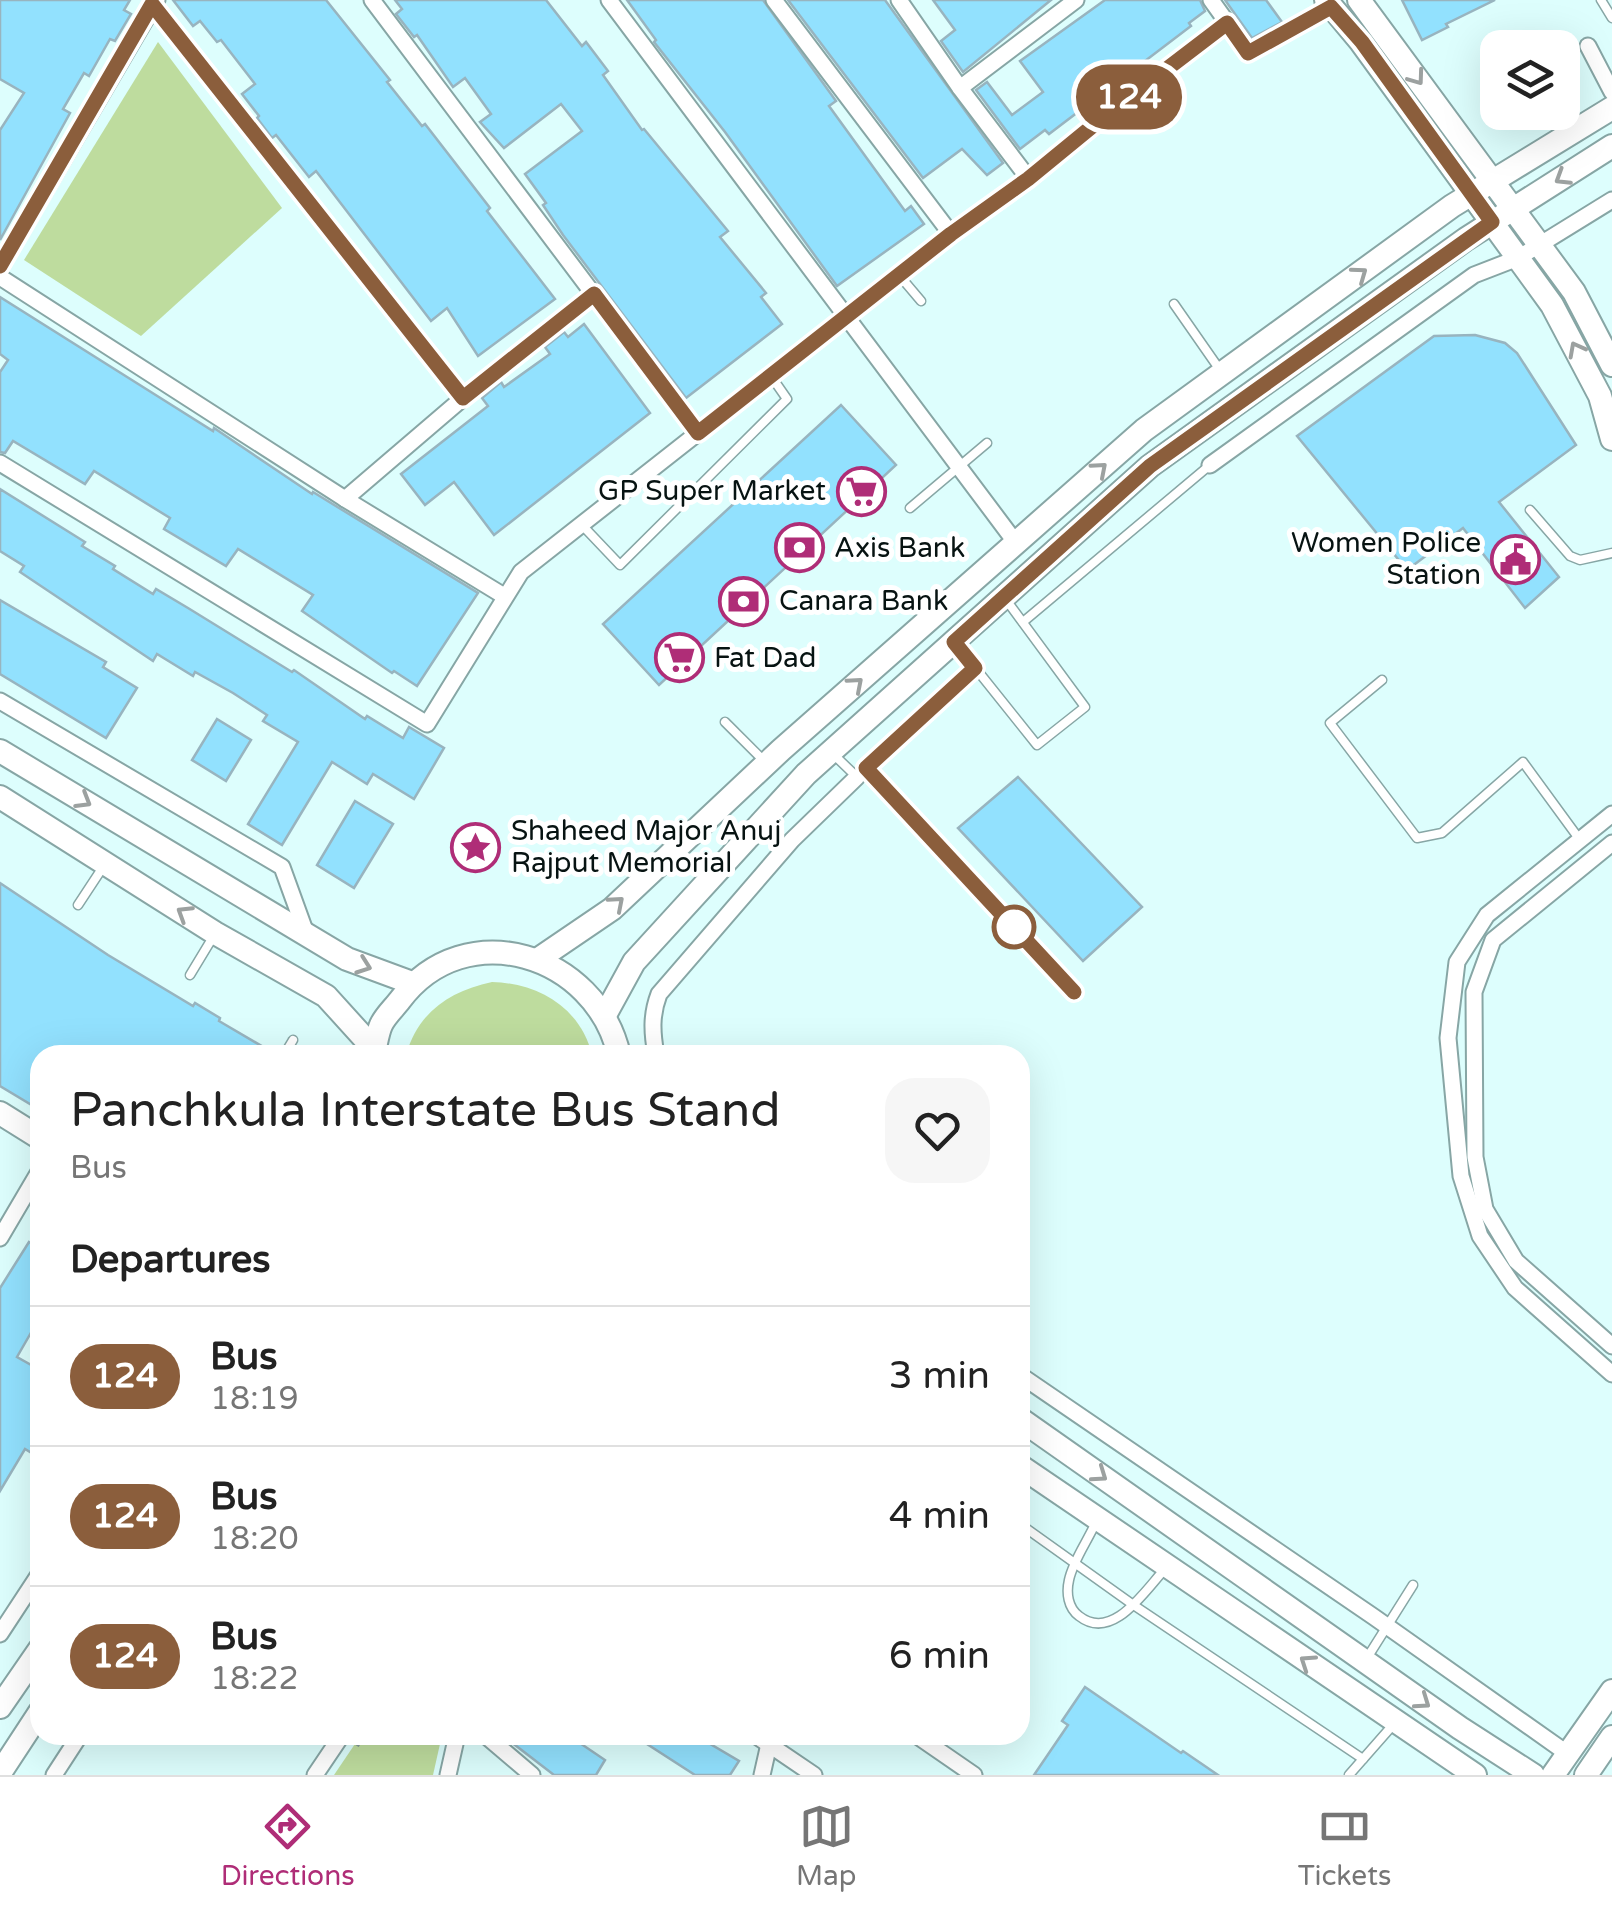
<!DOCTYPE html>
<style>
body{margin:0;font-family:"Varela Round",sans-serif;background:#f6f6f6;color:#222;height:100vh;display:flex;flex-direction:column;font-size:38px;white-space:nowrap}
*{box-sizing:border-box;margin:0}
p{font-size:32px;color:#767676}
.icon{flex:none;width:55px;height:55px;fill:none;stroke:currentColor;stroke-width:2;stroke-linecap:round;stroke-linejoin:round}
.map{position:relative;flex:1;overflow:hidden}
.panel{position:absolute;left:30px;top:1045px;width:1000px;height:700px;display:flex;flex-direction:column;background:#fff;border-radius:30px;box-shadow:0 10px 40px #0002}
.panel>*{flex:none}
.badge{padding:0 20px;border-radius:32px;font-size:35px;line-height:65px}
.fabs{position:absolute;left:1480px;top:30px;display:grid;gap:20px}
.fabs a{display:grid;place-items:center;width:100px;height:100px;border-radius:20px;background:#fff;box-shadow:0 10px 40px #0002;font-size:50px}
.map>.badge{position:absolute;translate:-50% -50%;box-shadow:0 0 0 5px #fff}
h2{padding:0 40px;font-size:38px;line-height:90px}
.round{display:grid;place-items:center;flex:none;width:105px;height:105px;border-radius:30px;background:#f6f6f6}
.head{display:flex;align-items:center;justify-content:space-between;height:170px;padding:0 40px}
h1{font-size:48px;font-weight:600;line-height:75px}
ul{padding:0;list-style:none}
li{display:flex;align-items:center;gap:30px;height:140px;padding:0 40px;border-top:2px solid #e0e0e0}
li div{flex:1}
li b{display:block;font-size:38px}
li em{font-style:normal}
li .badge{min-width:110px;font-weight:700;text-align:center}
.tabs{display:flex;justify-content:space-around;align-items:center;height:140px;border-top:2px solid #e0e0e0;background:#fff;font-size:28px;color:#767676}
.tabs a{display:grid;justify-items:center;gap:5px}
.tabs .on{color:#af2d77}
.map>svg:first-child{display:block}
.green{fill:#bedc9e}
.building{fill:#92e1fe;stroke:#98b4bf;stroke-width:2.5}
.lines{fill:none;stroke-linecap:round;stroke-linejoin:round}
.lane-casing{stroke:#87a6a5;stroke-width:11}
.street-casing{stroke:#87a6a5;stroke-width:19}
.secondary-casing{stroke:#87a6a5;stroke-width:26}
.path{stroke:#809796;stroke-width:4;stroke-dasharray:5 8;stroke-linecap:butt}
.lane{stroke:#fff;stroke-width:8}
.street{stroke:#fff;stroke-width:15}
.secondary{stroke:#fff;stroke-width:22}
.oneway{stroke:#9ca1a0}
.line-casing{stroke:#fff;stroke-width:22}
.line{stroke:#8b5e3c;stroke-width:15}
.stop-dot{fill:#fff;stroke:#8b5e3c;stroke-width:5}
.labels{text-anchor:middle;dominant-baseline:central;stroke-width:10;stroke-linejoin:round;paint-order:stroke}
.poi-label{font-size:28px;fill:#071312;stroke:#fff;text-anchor:start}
</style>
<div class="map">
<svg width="1612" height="1775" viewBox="0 0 1612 1775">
<rect width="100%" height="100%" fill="#ddfefd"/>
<g class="green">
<polygon points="158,42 282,208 141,336 24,260"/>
<path d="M 492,982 C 538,983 581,1008 592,1055 L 406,1055 C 418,1012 450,991 492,982 Z"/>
<polygon points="361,1735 442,1735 433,1775 334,1775"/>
</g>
<g class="building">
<polygon points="0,0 130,0 124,10 131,14 115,41 110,39 89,76 84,73 63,109 70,113 0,240 0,130 24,93 0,79"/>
<polygon points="173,0 326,0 390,80 387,82 422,126 425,124 490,208 487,211 555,299 478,356 447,308 431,321 316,171 309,177 276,135 272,138 257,118 259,116 242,94 255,84 221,40 217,42 200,21 193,26"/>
<polygon points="395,0 546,0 582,46 586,42 608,71 603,75 642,130 644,129 728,231 720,237 766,293 761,297 782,324 686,398 563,235 543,205 546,203 525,174 582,131 561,104 504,148 480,122 491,114 465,78 453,87 417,35 414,37 396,14 402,9"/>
<polygon points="627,0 763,0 836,101 829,106 905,211 911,206 924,224 837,286 725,132 654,42 656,40"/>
<polygon points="788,0 885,0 1003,163 987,175 962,149 923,178"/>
<polygon points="933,0 1051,0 963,72 941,41 955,30"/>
<polygon points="1105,0 1200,0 1205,11 1189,23 1191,26 1049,134 1045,130 1020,149 976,90 987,82 1012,115 1043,92 1020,61"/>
<polygon points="1225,0 1266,0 1282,22 1252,38"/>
<polygon points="1402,0 1495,0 1446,24 1448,27 1422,40"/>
<polygon points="0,297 170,404 213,431 214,428 312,494 313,492 478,593 417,686 394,671 392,673 302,611 313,595 238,549 226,566 164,529 170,518 94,471 85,484 13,441 5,453 0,452 0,372 8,360 0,354"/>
<polygon points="584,324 650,413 494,535 454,482 425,505 401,474 488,406 482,398 501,382 504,387 550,354 545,347 564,332 568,337"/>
<polygon points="1475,335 1505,343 1517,353 1576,445 1499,502 1559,577 1525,608 1463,528 1407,570 1297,436 1434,336"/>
<polygon points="841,405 896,465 659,685 603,624"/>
<polygon points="0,489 85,542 82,546 115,566 113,569 153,594 156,589 188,608 292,672 294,670 365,719 367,716 403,738 409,727 444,748 414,799 373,774 367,784 332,762 282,845 248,824 298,742 263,721 267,715 233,693 195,672 193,676 157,654 153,661 20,572 24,566 0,551"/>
<polygon points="0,600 106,662 103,667 137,688 106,738 0,674"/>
<polygon points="217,719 251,740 226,781 192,760"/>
<polygon points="1018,777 1142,907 1083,961 958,828"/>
<polygon points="355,801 393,824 354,888 317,865"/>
<polygon points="0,883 108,955 193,1006 195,1003 220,1018 219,1021 277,1055 40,1055 40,1110 0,1086"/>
<polygon points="29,1242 40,1248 40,1317 17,1357 40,1370 40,1447 35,1455 25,1449 0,1491 0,1288"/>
<polygon points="1085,1687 1181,1753 1183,1751 1218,1775 1034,1775 1068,1725 1062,1721"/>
<polygon points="502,1735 568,1735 605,1760 596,1775 554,1775"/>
<polygon points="633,1735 695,1735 739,1761 730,1775 695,1775"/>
</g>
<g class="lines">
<defs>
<g id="lane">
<polyline points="1601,0 1612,18"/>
<polyline points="899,275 921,301"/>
<polyline points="1174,304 1220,370"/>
<polyline points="910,508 987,443"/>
<polyline points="1530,510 1570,556 1580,560 1612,553"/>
<polyline points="581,524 620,565 787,399 771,376"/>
<polyline points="1023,622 1210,465"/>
<polyline points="957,645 1037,745 1085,707 1007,601"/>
<polyline points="1382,680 1330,723 1417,838 1442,833 1523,762 1580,840"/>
<polyline points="725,722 764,761"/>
<polyline points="832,753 857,777 975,668"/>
<polyline points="866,768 1074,992"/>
<polyline points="78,905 103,867"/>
<polyline points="190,975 213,937"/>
<polyline points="284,1055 293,1040"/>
<polyline points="1020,1524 1132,1604 1363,1759"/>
<path d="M 1095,1524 C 1087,1542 1073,1561 1069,1580 C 1066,1593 1068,1608 1079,1616 C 1112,1642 1144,1592 1164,1570"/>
<polyline points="1367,1658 1413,1585"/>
<polyline points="1349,1775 1392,1726"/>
</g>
<g id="street">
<polyline points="372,0 698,433"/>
<polyline points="609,0 1016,543"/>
<polyline points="774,0 951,234"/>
<polyline points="899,0 960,88 1029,179"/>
<polyline points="1211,0 1249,53 1331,7"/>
<polyline points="152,4 463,398"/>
<polyline points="1588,46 1612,92"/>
<polyline points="960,88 1076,0"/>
<polyline points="0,267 157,0"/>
<polyline points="0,277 345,499 504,596"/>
<polyline points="0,463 427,724 521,572 951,234 1029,179 1100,120 1227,23"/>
<polyline points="1210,465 1474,275 1518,258 1612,200"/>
<polyline points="345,499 463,398 594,294"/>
<polyline points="0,701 282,867 307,936"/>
<polyline points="1612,814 1487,915 1457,962 1448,1038 1461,1176 1480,1236 1515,1288 1612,1374"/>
<polyline points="1612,843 1493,940 1474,992 1475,1157 1485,1209 1516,1261 1612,1346"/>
<path d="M 656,1055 C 652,1032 651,1015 659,994 L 792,840 L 857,777"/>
<polyline points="0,1238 40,1170"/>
<polyline points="1020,1375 1374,1617 1568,1754"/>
<polyline points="0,1634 40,1573"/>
<polyline points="485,1735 532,1775"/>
<polyline points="755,1735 814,1775"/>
<polyline points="916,1735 974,1775"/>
<polyline points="54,1775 80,1735"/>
<polyline points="315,1775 342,1735"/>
<polyline points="448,1775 457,1735"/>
<polyline points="762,1775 769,1744"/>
</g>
<g id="secondary">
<polyline points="1326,0 1361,42 1552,305 1600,396 1612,439"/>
<polyline points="1359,0 1574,292 1612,365"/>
<polyline points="0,751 347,959 412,983"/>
<polyline points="0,797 215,933 326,996 375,1050"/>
<polyline points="537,960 612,909 781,750 1144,430 1452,206 1612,108"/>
<polyline points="605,1015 634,962 806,774 1150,466 1466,239 1612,146"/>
<path d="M 373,1055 C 376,1046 377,1034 381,1025 C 385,1016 394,1008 400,1000 C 465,913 596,954 619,1055"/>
<polyline points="0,1113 40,1138"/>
<polyline points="1020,1419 1460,1728 1533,1775"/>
<polyline points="1020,1466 1475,1775"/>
<polyline points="0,1707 40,1649"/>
<polyline points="0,1773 40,1712"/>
<polyline points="1553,1775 1612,1691"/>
<polyline points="1586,1775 1612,1737"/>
</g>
</defs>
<use href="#lane" class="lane-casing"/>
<use href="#street" class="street-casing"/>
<use href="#secondary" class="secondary-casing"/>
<polyline class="path" points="357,1746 364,1735"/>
<use href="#lane" class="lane"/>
<use href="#street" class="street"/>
<use href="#secondary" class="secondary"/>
</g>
<defs><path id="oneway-chevron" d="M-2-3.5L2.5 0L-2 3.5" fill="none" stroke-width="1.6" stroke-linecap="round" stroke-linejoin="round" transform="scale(2.5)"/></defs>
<g class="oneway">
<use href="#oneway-chevron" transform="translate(1417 78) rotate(54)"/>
<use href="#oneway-chevron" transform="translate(1562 178) rotate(148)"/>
<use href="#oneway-chevron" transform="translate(1360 274) rotate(-36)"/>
<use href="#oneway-chevron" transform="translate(1576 349) rotate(-118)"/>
<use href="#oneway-chevron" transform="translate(1100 469) rotate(-41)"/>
<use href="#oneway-chevron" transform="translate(856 684) rotate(-41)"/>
<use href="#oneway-chevron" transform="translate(84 801) rotate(31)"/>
<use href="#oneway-chevron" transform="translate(617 903) rotate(-41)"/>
<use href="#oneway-chevron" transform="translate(184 913) rotate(-148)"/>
<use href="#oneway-chevron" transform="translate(364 966) rotate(20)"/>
<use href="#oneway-chevron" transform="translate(1100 1475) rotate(35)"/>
<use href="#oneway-chevron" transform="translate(1307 1662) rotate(-146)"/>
<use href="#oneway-chevron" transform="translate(1423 1702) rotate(35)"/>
</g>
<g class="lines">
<defs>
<polyline id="line" points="0,266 152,4 463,398 594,294 698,433 951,234 1028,179 1100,120 1227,23 1248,53 1331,7 1362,42 1492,222 1150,466 954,642 975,668 866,768 1074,992"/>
</defs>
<use href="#line" class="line-casing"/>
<use href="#line" class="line"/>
</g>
<defs>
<symbol id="supermarket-ring" viewBox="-11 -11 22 22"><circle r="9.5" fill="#fff" stroke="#af2d77" stroke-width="1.5"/><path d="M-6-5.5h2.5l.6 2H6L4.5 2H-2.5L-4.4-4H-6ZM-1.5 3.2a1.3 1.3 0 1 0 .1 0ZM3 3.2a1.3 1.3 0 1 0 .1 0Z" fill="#af2d77"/></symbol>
<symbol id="bank-ring" viewBox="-11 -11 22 22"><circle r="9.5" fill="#fff" stroke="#af2d77" stroke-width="1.5"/><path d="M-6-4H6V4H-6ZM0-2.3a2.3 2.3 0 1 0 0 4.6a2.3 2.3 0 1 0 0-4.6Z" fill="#af2d77"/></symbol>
<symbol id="civic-ring" viewBox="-11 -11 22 22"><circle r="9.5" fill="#fff" stroke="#af2d77" stroke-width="1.5"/><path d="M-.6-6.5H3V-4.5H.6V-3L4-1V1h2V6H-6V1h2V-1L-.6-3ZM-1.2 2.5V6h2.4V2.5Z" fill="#af2d77"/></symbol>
<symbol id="sight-ring" viewBox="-11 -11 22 22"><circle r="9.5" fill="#fff" stroke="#af2d77" stroke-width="1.5"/><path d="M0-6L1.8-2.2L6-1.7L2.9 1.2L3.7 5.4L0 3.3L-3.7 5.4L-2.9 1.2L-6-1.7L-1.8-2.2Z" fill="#af2d77"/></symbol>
</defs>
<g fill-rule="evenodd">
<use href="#supermarket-ring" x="834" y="464" width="55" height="55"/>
<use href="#bank-ring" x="772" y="520" width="55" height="55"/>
<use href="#civic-ring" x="1488" y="532" width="55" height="55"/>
<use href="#bank-ring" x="716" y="574" width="55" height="55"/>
<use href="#supermarket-ring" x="652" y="630" width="55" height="55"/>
<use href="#sight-ring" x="448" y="820" width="55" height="55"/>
</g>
<circle class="stop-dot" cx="1014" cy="927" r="20"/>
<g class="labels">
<g class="poi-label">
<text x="826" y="491" text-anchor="end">GP Super Market</text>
<text x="1481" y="543" text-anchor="end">Women Police<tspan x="1481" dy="32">Station</tspan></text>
<text x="834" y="548">Axis Bank</text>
<text x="779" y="601">Canara Bank</text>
<text x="714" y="658">Fat Dad</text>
<text x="511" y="831">Shaheed Major Anuj<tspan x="511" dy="32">Rajput Memorial</tspan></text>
</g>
</g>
</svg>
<div class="fabs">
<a><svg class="icon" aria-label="layers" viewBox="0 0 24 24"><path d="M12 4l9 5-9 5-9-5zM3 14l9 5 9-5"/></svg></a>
</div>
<b class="badge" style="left:1129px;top:97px;background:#8b5e3c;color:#fff">124</b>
<section class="panel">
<div class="head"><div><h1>Panchkula Interstate Bus Stand</h1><p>Bus</p></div><a class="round"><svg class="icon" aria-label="heart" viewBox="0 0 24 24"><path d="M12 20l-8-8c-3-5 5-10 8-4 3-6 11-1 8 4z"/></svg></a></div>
<h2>Departures</h2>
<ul>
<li><span class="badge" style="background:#8b5e3c;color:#fff">124</span><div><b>Bus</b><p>18:19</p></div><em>3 min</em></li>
<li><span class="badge" style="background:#8b5e3c;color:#fff">124</span><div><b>Bus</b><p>18:20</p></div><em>4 min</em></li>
<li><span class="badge" style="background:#8b5e3c;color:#fff">124</span><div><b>Bus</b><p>18:22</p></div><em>6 min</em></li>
</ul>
</section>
</div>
<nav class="tabs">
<a class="on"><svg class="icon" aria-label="directions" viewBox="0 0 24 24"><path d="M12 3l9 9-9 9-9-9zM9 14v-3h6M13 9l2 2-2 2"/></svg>Directions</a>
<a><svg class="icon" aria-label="map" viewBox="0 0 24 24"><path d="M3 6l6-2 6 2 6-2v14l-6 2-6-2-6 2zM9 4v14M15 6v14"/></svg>Map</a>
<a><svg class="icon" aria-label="tickets" viewBox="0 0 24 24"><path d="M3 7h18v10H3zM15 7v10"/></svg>Tickets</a>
</nav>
